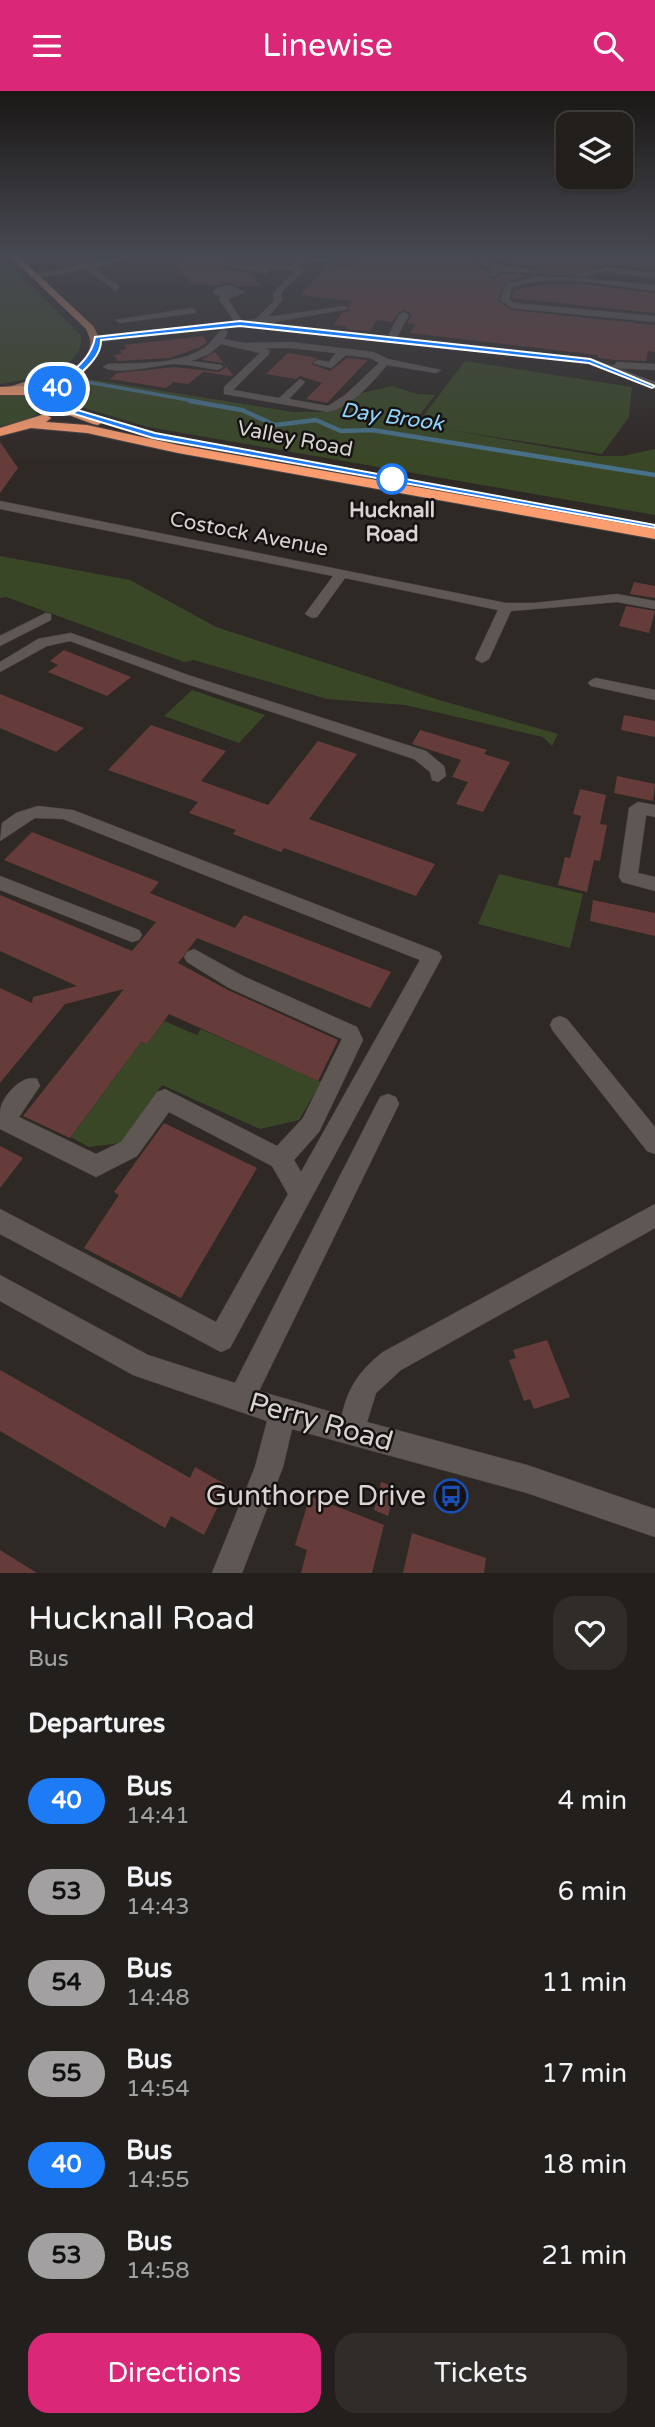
<!DOCTYPE html>
<style>
body{margin:0;font-family:"Varela Round",sans-serif;background:#2f2c29;color:#f1f3f6;height:100vh;display:flex;flex-direction:column;font-size:26px;white-space:nowrap}
*{box-sizing:border-box;margin:0}
p{font-size:23px;color:#a3a2a3}
.icon{flex:none;width:38px;height:38px;fill:none;stroke:currentColor;stroke-width:2;stroke-linecap:round;stroke-linejoin:round}
.map{position:relative;height:1482px;overflow:hidden}
.panel{display:flex;flex-direction:column;background:#231f1c;flex:1}
.panel>*{flex:none}
.badge{padding:0 14px;border-radius:23px;font-size:24px;line-height:46px}
.buttons{position:absolute;left:556px;top:21px;display:grid;gap:14px}
.buttons a{display:grid;place-items:center;width:77px;height:77px;border-radius:14px;background:#231f1c;box-shadow:0 2px 5px #0004,0 0 0 2px #403d3b;font-size:35px}
.map>.badge{position:absolute;translate:-50% -50%;box-shadow:0 0 0 4px #fff}
h2{padding:0 28px;font-size:26px;line-height:63px}
.round{display:grid;place-items:center;flex:none;width:74px;height:74px;border-radius:21px;background:#2f2c29}
.overview{display:flex;align-items:center;justify-content:space-between;height:119px;padding:0 28px}
h1{font-size:33px;font-weight:600;line-height:52px}
.button{display:flex;gap:14px;margin-top:auto;padding:14px 28px}
.button a{flex:1;height:80px;border-radius:21px;background:#db2777;color:#fff;font-size:28px;font-weight:600;line-height:80px;text-align:center}
.button a+a{background:#2f2c29;color:#f1f3f6}
ul{padding:0;list-style:none}
li{display:flex;align-items:center;gap:21px;height:91px;padding:0 28px}
li div{flex:1}
li b{display:block;font-size:26px}
li em{font-style:normal}
li .badge{min-width:77px;font-weight:700;text-align:center}
header{display:flex;justify-content:space-between;align-items:center;height:91px;padding:0 28px;background:#db2777;color:#fff;font-size:32px;font-weight:600}
.map>svg:first-child{display:block}
.green{fill:#394726}
.lines{fill:none;stroke-linecap:round;stroke-linejoin:round}
.stream-far1{stroke:#477188;stroke-width:3.5}
.stream{stroke:#477188;stroke-width:4.5}
.building{fill:#663c3a}
.minor-casing{stroke:#494442;stroke-width:1}
.major-casing{stroke:#494442;stroke-width:1}
.highway-casing{stroke:#494442;stroke-width:2}
.minor{fill:#5f5754;fill-rule:evenodd}
.major{fill:#bd8164;fill-rule:evenodd}
.highway{fill:#fc9d6f;fill-rule:evenodd}
.line{fill:#1e7bf6;stroke:#fff;stroke-width:2}
.stop-dot{fill:#fff;stroke:#1e7bf6;stroke-width:3.5}
.labels{text-anchor:middle;dominant-baseline:central;stroke-width:5;stroke-linejoin:round;paint-order:stroke}
.far-water-label{font-size:21px;font-style:italic;fill:#8fd6fd;stroke:#151211}
.far-street-label{font-size:21px;fill:#d8d4d2;stroke:#151211}
.far-stop-label{font-size:21px;font-weight:bold;fill:#d8d4d2;stroke:#151211}
.near-street-label{font-size:28px;fill:#d8d4d2;stroke:#151211}
.near-poi-label{font-size:28px;fill:#d8d4d2;stroke:#151211;text-anchor:end}
</style>
<header><svg class="icon" aria-label="menu" viewBox="0 0 24 24"><path d="M4 6h16M4 12h16M4 18h16"/></svg>Linewise<svg class="icon" aria-label="search" viewBox="0 0 24 24"><circle cx="10" cy="10" r="6"/><path d="M15 15l6 6"/></svg></header>
<div class="map">
<svg width="655" height="1482" viewBox="0 0 655 1482">
<rect width="100%" height="100%" fill="#2f2926"/>
<g class="green">
<path d="M 0,168 L 7,171 L 81,244 C 85,281 27,288 0,293 Z"/>
<polygon points="465,270 632,296 629,326 602,363 438,337 599,365 623,365 655,358 655,424 148,336 78,315 71,310 70,304 86,307 93,301 76,296 89,288 293,321 330,321 358,303 392,295 417,303 435,304 415,330 417,333"/>
<path d="M 0,304 L 22,304 L 38,311 L 41,317 C 32,331 15,333 0,335 Z"/>
<polygon points="0,465 130,489 216,536 439,609 558,643 552,655 543,646 405,614 327,608 194,569 184,571 6,506 0,507"/>
<polygon points="192,599 265,624 239,652 164,625"/>
<polygon points="499,783 583,803 570,857 478,833"/>
<polygon points="164,930 197,944 201,938 321,991 299,1029 260,1038 162,994 121,1052 89,1056 71,1046 141,951 147,953"/>
</g>
<g class="lines">
<polyline class="stream-far1" points="87,291 200,311"/>
<polyline class="stream" points="190,310 242,319 275,334 316,329 341,340 372,339 655,384"/>
</g>
<g class="building">
<polygon points="183,164 234,164 240,171 224,169 224,177 250,182 261,195 237,195 228,191 215,195 192,192 177,176 177,170"/>
<polygon points="335,164 478,164 474,173 487,180 489,188 495,188 499,183 531,184 504,192 498,210 511,219 655,234 655,261 648,260 646,270 615,269 599,267 597,264 410,242 416,233 407,232 412,223 405,219 398,222 392,231 377,229 370,240 345,238 347,235 334,234 343,221 350,220 348,215 352,210 301,204 327,174 350,176 357,172 354,168 334,166"/>
<polygon points="492,164 655,164 655,179 606,173 572,184 538,183 542,181 539,177 490,169"/>
<polygon points="545,193 582,193 655,202 655,222 512,207 514,199"/>
<polygon points="203,245 207,251 203,255 170,267 118,270 114,264 122,263 120,259 127,258 124,254"/>
<polygon points="215,261 233,284 231,285 203,281 188,293 173,291 166,297 110,288 117,282 174,276 219,281 226,276 223,272 201,269"/>
<polygon points="288,262 317,267 311,273 330,280 347,267 368,269 327,312 306,308 322,292 300,285 296,288 266,283"/>
<polygon points="0,351 18,377 0,402"/>
<polygon points="634,491 655,495 655,507 630,503"/>
<polygon points="626,515 655,520 649,542 619,535"/>
<polygon points="64,559 131,586 107,605 48,581 58,574 50,570"/>
<polygon points="0,603 84,637 56,661 0,637"/>
<polygon points="624,624 655,630 655,646 621,639"/>
<polygon points="151,634 226,660 201,690 268,714 318,650 357,663 309,728 435,773 416,805 284,757 281,761 233,743 236,739 189,722 198,711 108,679"/>
<polygon points="420,639 487,659 484,663 510,671 483,721 456,713 468,691 452,686 461,669 412,653"/>
<polygon points="617,685 655,693 653,710 614,702"/>
<polygon points="580,698 606,704 600,733 607,734 600,770 594,769 587,801 558,794 565,766 570,767 581,725 573,723"/>
<polygon points="32,741 159,791 150,802 235,837 244,824 391,881 370,917 197,847 178,872 228,899 338,949 318,990 169,923 147,953 141,951 70,1047 23,1025 124,898 65,913 0,992 0,897 32,912 33,906 77,895 0,860 0,804 132,860 156,831 4,769"/>
<polygon points="593,809 655,822 655,845 590,830"/>
<polygon points="164,1032 257,1077 181,1207 84,1157 119,1104 114,1101"/>
<polygon points="0,1055 23,1067 0,1097"/>
<polygon points="547,1249 570,1306 534,1318 530,1308 524,1310 509,1269 516,1267 513,1259"/>
<polygon points="0,1279 190,1387 195,1376 228,1395 204,1444 171,1425 165,1437 0,1340"/>
<polygon points="381,1391 395,1396 388,1425 374,1419"/>
<polygon points="310,1405 384,1434 372,1482 301,1482 307,1459 295,1454"/>
<polygon points="412,1442 486,1467 484,1482 403,1482"/>
<polygon points="0,1459 37,1482 0,1482"/>
</g>
<g class="lines">
<defs>
<g id="minor">
<polygon points="0,165 20,167 16,169 0,168"/>
<polygon points="124,165 135,165 94,177 119,195 116,200 86,178 36,187 32,184"/>
<polygon points="300,165 354,171 350,173 305,170 300,175 305,178 281,202 282,210 268,226 344,215 348,218 269,232 388,245 399,224 404,221 409,224 397,246 590,267 613,275 617,271 655,273 655,279 617,277 655,291 655,298 588,273 258,236 233,236 98,251 93,248 98,245 234,230 219,208 221,205 213,202 216,197 229,194 246,201 228,208 242,230 256,228 274,210 273,202 295,180 257,176 270,179 267,183 226,175 226,171 256,176 253,174 257,172 292,175"/>
<polygon points="481,165 489,165 486,171 539,180 535,182 498,180 495,185 489,185 490,178 477,172"/>
<polygon points="606,176 655,182 655,188 606,180 579,187 575,184"/>
<path d="M 536,186 L 579,187 L 655,194 L 655,200 C 615,195 549,181 512,197 L 509,208 L 514,212 L 655,225 L 655,231 L 512,217 L 500,209 L 506,193 Z"/>
<polygon points="192,217 196,220 195,222 120,232 115,229"/>
<path d="M 223,238 L 228,241 L 224,248 L 244,252 L 291,251 L 373,261 L 388,268 L 441,279 L 436,282 L 387,274 C 371,293 352,315 328,321 L 224,303 L 224,296 L 260,262 L 221,253 L 209,263 L 191,270 L 221,274 L 223,276 L 218,279 C 204,277 188,273 174,273 C 156,274 117,285 103,276 L 108,273 C 138,272 178,274 204,257 C 212,252 216,242 223,238 ZM 265,257 L 291,257 L 336,262 L 329,271 L 318,269 L 313,272 L 331,277 L 346,264 L 371,267 L 379,272 L 345,304 L 328,315 L 289,308 L 305,291 L 300,288 L 279,307 L 233,299 L 269,263 L 269,259 Z"/>
<polygon points="0,410 506,512 534,512 617,503 655,510 655,518 617,511 511,520 489,568 482,572 475,568 498,519 345,487 317,526 312,527 305,523 333,485 0,418"/>
<polygon points="46,522 51,523 51,529 0,555 0,545"/>
<polygon points="71,542 191,585 426,660 444,675 446,685 438,691 432,689 430,681 414,668 181,591 70,550 47,555 0,581 0,571 38,548"/>
<polygon points="596,587 655,599 655,609 591,595 588,592 591,589"/>
<polygon points="638,711 655,714 655,726 646,724 638,782 655,786 655,800 622,791 619,786 629,717"/>
<path d="M 38,715 L 73,719 L 439,861 L 442,866 L 230,1257 L 221,1261 L 0,1143 L 0,1118 L 216,1231 L 288,1103 L 272,1075 L 169,1021 L 137,1065 L 96,1086 L 0,1038 C 0,1032 0,1025 0,1020 C 2,1005 22,983 37,988 L 40,995 L 19,1026 L 96,1063 L 121,1051 L 157,1001 L 165,998 L 277,1055 L 303,1027 L 342,948 L 229,897 L 187,871 L 184,866 L 187,861 L 194,858 L 243,885 L 357,936 L 363,949 L 319,1041 L 294,1069 L 301,1081 L 420,869 L 63,728 L 35,727 L 0,750 L 2,732 L 16,722 Z"/>
<polygon points="0,785 139,839 142,844 139,849 132,851 0,799"/>
<polygon points="560,925 567,928 655,1036 655,1063 647,1060 553,940 550,934 553,928"/>
<path d="M 388,1003 L 396,1006 L 399,1013 L 259,1300 L 342,1324 C 348,1296 360,1279 383,1261 L 655,1113 L 655,1137 L 401,1279 L 376,1302 L 367,1331 L 527,1374 L 655,1418 L 655,1446 L 527,1402 L 292,1338 L 283,1376 L 242,1482 L 212,1482 L 255,1376 L 267,1330 L 133,1284 L 0,1210 L 0,1184 L 148,1264 L 235,1292 L 380,1006 Z"/>
</g>
<path id="major" d="M 10,165 L 18,165 L 93,235 C 115,269 72,286 55,311 L 46,309 L 70,282 L 5,302 L 0,299 L 70,276 L 77,276 C 89,264 95,254 86,238 Z"/>
<g id="highway">
<polygon points="22,295 49,302 58,311 104,330 98,334 93,333 50,317 34,304 0,304 0,296"/>
<polygon points="45,323 51,327 46,331 87,334 178,354 655,438 655,448 178,362 87,342 31,337 0,345 0,337"/>
</g>
</defs>
<use href="#minor" class="minor-casing"/>
<use href="#major" class="major-casing"/>
<use href="#highway" class="highway-casing"/>
<use href="#minor" class="minor"/>
<use href="#major" class="major"/>
<use href="#highway" class="highway"/>
</g>
<linearGradient id="sky" x2="0" y2="1"><stop stop-color="#1a1715"/><stop offset="0.44" stop-color="#474952"/><stop offset="1" stop-color="#474952" stop-opacity="0"/></linearGradient>
<rect width="655" height="372" fill="url(#sky)"/>
<path class="line" d="M 240,230 L 590,268 L 655,295 L 652,297 L 589,272 L 240,235 L 101,249 C 102,272 67,289 55,309 L 57,313 L 155,342 L 655,434 L 655,437 L 153,347 L 51,316 L 47,309 C 62,284 91,273 95,246 Z"/>
<defs>
<symbol id="bus-ring" viewBox="-11 -11 22 22"><circle r="9.5" fill="#151211" stroke="#1a4fb4" stroke-width="1.5"/><path d="M-5-6H5V4H4V6H2V4H-2V6H-4V4H-5ZM-3.5-4V0h7V-4ZM-3.5 1.2v1.5H-2V1.2ZM2 1.2v1.5H3.5V1.2Z" fill="#1a4fb4"/></symbol>
</defs>
<g fill-rule="evenodd">
<use href="#bus-ring" x="432" y="1386" width="38" height="38"/>
</g>
<circle class="stop-dot" cx="392" cy="388" r="14"/>
<g class="labels">
<g class="far-water-label">
<text transform="translate(392 326) rotate(8)">Day Brook</text>
</g>
<g class="far-street-label">
<text transform="translate(295 348) rotate(11)">Valley Road</text>
<text transform="translate(249 443) rotate(11)">Costock Avenue</text>
</g>
<g class="far-stop-label">
<text x="392" y="419">Hucknall<tspan x="392" dy="24">Road</tspan></text>
</g>
<g class="near-street-label">
<text transform="translate(321 1331) rotate(16)">Perry Road</text>
</g>
<g class="near-poi-label">
<text x="426" y="1405">Gunthorpe Drive</text>
</g>
</g>
</svg>
<div class="buttons">
<a><svg class="icon" aria-label="layers" viewBox="0 0 24 24"><path d="M12 4l9 5-9 5-9-5zM3 14l9 5 9-5"/></svg></a>
</div>
<b class="badge" style="left:57px;top:298px;background:#1e7bf6;color:#fff">40</b>
</div>
<section class="panel">
<div class="overview"><div><h1>Hucknall Road</h1><p>Bus</p></div><a class="round"><svg class="icon" aria-label="heart" viewBox="0 0 24 24"><path d="M12 20l-8-8c-3-5 5-10 8-4 3-6 11-1 8 4z"/></svg></a></div>
<h2>Departures</h2>
<ul>
<li><span class="badge" style="background:#1e7bf6;color:#fff">40</span><div><b>Bus</b><p>14:41</p></div><em>4 min</em></li>
<li><span class="badge" style="background:#a2a0a0;color:#111">53</span><div><b>Bus</b><p>14:43</p></div><em>6 min</em></li>
<li><span class="badge" style="background:#a2a0a0;color:#111">54</span><div><b>Bus</b><p>14:48</p></div><em>11 min</em></li>
<li><span class="badge" style="background:#a2a0a0;color:#111">55</span><div><b>Bus</b><p>14:54</p></div><em>17 min</em></li>
<li><span class="badge" style="background:#1e7bf6;color:#fff">40</span><div><b>Bus</b><p>14:55</p></div><em>18 min</em></li>
<li><span class="badge" style="background:#a2a0a0;color:#111">53</span><div><b>Bus</b><p>14:58</p></div><em>21 min</em></li>
</ul>
<div class="button"><a>Directions</a><a>Tickets</a></div>
</section>
